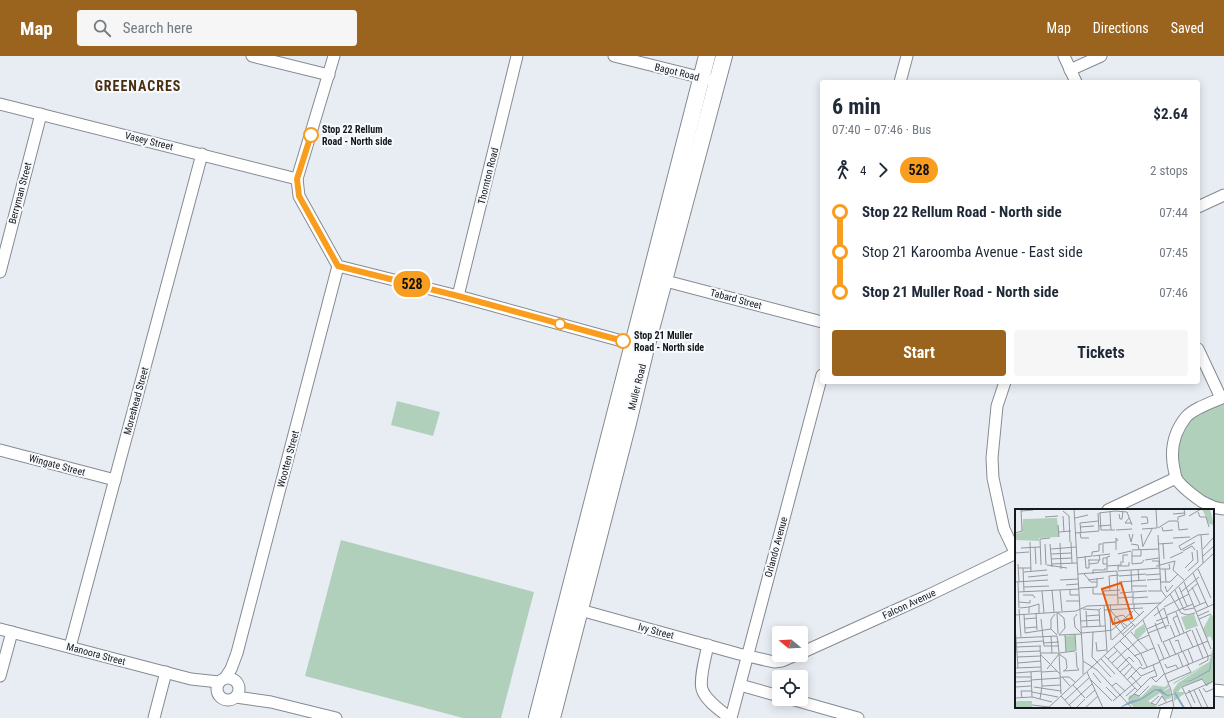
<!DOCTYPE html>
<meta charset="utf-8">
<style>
body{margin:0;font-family:"Roboto Condensed",sans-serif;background:#f6f6f7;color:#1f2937;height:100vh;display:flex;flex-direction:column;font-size:15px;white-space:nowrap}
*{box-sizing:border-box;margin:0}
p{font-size:13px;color:#747a83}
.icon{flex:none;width:22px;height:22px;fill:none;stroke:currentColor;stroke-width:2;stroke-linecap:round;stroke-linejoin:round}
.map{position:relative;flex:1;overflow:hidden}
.side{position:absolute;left:820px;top:24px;width:380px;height:304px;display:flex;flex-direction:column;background:#fff;border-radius:4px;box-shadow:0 2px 10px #0003}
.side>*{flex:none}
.badge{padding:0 8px;border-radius:13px;font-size:14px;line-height:26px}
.needle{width:26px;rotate:288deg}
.fabs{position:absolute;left:772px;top:570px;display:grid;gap:8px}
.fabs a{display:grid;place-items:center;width:36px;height:36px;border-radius:4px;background:#fff;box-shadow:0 2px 10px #0003;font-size:20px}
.map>.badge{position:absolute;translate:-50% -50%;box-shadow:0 0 0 2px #fff}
.legs{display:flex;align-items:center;gap:6px;height:44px;padding:0 12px;font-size:13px}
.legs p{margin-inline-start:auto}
.overview{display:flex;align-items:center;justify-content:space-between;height:68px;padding:0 12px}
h1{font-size:22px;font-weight:700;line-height:30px}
.primary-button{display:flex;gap:8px;margin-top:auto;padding:8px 12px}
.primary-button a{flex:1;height:46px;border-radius:4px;background:#9b641e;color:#fff;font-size:16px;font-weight:700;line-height:46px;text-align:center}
.primary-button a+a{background:#f6f6f7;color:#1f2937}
ul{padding:0 12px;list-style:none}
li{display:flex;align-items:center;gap:14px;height:40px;font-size:15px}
li i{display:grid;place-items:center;width:6px;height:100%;margin:0 5px;background:currentColor}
li i::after{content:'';width:10px;height:10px;margin:-5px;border:3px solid;border-radius:50%;background:#fff}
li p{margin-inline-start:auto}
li:first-child i{background:linear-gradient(#0000 50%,currentColor 0)}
li:last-child i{background:linear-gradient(currentColor 50%,#0000 0)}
header{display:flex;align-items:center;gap:24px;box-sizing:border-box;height:56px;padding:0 20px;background:#9b641e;color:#fff}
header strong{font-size:19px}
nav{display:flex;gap:22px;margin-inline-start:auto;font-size:14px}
.search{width:280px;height:36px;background:#f6f6f7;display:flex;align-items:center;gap:10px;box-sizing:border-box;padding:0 14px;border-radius:4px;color:#747a83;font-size:15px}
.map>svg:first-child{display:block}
.green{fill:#b1d0bb}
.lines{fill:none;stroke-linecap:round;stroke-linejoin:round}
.minor-casing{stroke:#868a91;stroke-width:13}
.secondary-casing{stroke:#868a91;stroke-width:18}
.minor{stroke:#fff;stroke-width:11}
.secondary{stroke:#fff;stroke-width:16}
.line-1-casing{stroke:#fff;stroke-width:9}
.line-1{stroke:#f99d1e;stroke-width:6}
.stop-1-dot{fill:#fff;stroke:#f99d1e;stroke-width:2}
.labels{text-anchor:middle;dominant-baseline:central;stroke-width:4;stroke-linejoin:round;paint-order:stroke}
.street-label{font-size:10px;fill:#16181a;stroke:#f7fafe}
.stop-label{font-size:10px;font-weight:bold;fill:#16181a;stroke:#f7fafe;text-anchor:start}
.district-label{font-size:14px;font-weight:bold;letter-spacing:1px;fill:#492f0e;stroke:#f7fafe}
.inset-river{fill:none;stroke:#8caac5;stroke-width:2}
.inset-road{fill:none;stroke:#94989d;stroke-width:1}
.view{fill:#e8590c;fill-opacity:0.15;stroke:#e8590c;stroke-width:2}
.inset-edge{fill:none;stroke:#16181a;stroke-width:2}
</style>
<header>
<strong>Map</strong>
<div class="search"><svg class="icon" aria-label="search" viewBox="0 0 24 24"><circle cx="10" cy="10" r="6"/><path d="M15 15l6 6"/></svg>Search here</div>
<nav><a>Map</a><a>Directions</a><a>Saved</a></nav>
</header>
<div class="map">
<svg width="1224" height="662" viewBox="0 0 1224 662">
<rect width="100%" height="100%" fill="#e8edf4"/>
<g class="green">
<polygon points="1224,341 1224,451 1215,451 1176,422 1174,384 1198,353"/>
<polygon points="397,345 440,356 433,380 391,369"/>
<polygon points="341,484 534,536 501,662 463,662 305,620"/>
</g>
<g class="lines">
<defs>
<g id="minor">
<polyline points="252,0 329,19"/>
<polyline points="334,0 297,123 299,140 338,210 458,240 640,290"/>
<polyline points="614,0 707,23"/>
<polyline points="1064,0 1076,26"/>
<polyline points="1070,14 1101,0"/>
<polyline points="900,26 907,0"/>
<polyline points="0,48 297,123"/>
<polyline points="1198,151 1224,139"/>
<polyline points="0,216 41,58"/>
<polyline points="658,223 822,266"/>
<polyline points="458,240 517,0"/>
<polyline points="1198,293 1221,342"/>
<polyline points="1005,326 997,350 992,402 993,422 999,450 1004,473 1016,498"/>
<path d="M 1224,341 C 1213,346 1194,352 1186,361 C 1174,376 1170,394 1174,413 C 1175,416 1175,419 1176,422 C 1180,430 1194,440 1201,445 C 1208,449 1216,453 1224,453"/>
<polyline points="0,394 115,424"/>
<polyline points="1108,454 1176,422"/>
<polyline points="573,552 739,598 774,606 782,605 796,599"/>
<polyline points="0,573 191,623 219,626"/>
<path d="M 708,589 C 706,599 699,623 702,633 C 705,644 721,655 730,662"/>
<polyline points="70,591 202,98"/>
<polyline points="801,597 929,539 1016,497"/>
<polyline points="0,620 12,576"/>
<circle cx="228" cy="633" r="11"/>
<polyline points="225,622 231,613 237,597 338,210"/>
<polyline points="740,629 779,640"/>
<polyline points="1213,634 1224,635"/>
<polyline points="236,641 271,646 336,662"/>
<polyline points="791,643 858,662"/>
<polyline points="154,662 166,616"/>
<polyline points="731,662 822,319"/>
<polyline points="1164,662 1167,651"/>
</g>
<g id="secondary">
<polyline points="537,662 707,0"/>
<polyline points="552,662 628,367 646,292 724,0"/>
</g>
</defs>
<use href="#minor" class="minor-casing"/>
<use href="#secondary" class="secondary-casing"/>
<use href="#minor" class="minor"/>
<use href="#secondary" class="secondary"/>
</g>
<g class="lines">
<defs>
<polyline id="line-1" points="311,79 297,123 299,140 338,210 458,240 623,285"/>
</defs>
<use href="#line-1" class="line-1-casing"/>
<use href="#line-1" class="line-1"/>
</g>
<g class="stop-1-dot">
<circle cx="311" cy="79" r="7"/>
<circle cx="560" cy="268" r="5"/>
<circle cx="623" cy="285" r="7"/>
</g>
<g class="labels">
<g class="street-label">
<text transform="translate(677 16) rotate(14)">Bagot Road</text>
<text transform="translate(149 85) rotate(14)">Vasey Street</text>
<text transform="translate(488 120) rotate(-76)">Thornton Road</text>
<text transform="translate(20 137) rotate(-75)">Berryman Street</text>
<text transform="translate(736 243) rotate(15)">Tabard Street</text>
<text transform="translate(637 331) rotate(-76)">Muller Road</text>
<text transform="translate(136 345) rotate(-75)">Moreshead Street</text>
<text transform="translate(288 403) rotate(-75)">Wootten Street</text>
<text transform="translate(57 409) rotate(15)">Wingate Street</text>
<text transform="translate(776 491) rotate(-75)">Orlando Avenue</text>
<text transform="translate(909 548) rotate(-25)">Falcon Avenue</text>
<text transform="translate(656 575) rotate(15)">Ivy Street</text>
<text transform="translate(96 598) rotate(15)">Manoora Street</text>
</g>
<g class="stop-label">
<text x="322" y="73">Stop 22 Rellum<tspan x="322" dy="12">Road - North side</tspan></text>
<text x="634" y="279">Stop 21 Muller<tspan x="634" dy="12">Road - North side</tspan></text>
</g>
<g class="district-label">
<text x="138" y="30">GREENACRES</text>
</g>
</g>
<g transform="translate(1015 453)">
<rect width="199" height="199" fill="#e8edf4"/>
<path d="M 187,0 L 195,0 L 199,16 L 194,15 ZM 42,9 L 44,28 L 24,29 L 24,32 L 0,31 L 0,25 L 7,23 L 8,10 ZM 179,105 L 183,117 L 171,121 L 166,108 ZM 196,105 L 199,108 L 199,172 L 192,177 L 188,170 L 168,177 L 163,183 L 169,183 L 169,185 L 159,192 L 158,181 L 163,174 L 191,156 L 159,175 L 158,174 L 194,153 L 199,134 L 195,127 L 192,129 L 188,120 ZM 129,115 L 131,122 L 123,130 L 119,126 L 120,121 ZM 60,126 L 60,142 L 51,142 L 50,127 ZM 153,175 L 154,178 L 146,183 L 155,179 L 156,189 L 150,191 L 145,184 L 133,192 L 144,199 L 119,199 L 113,191 L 114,187 L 119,185 L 126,188 L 138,176 L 150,178 ZM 3,192 L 17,192 L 17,199 L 0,199 L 0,193 Z" fill="#b1d0bb"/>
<path d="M 199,139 L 195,162 L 176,172 L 167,173 L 158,186 L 152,187 L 141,181 L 126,191 L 104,199 L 115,192 L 125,190 L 140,180 L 146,180 L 152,186 L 158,185 L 167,173 L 176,171 L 194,161 Z" fill="#8caac5"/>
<path class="inset-river" d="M 160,184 L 169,199"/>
<path class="inset-road" d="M 59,0 L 68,152 L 82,161 L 117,199M 141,0 L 142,19M 6,2 L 18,1M 48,2 L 54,7 L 55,33M 100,2 L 112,3M 95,3 L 96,21M 112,3 L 117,16M 183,3 L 185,8 L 191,8 L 194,18M 83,4 L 84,22M 84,4 L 100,2M 85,4 L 86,21 L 100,21M 104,5 L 105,10 L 107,10 L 108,2M 158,5 L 170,4M 48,7 L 49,23M 174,7 L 186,0M 30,8 L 43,7M 126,8 L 132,8 L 133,14 L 126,15M 60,9 L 73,6M 114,9 L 110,14 L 117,14M 163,11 L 163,8 L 170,6 L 169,0M 163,12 L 164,21 L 173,20M 43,16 L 44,28M 84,17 L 96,16M 65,18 L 79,17M 147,18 L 148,22 L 158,21M 143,19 L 154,12 L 163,12M 127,20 L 142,19M 101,21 L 117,20M 44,23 L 56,22M 0,24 L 7,22 L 6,0M 60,24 L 84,22M 65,24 L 66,29 L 74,29M 66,24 L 65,14 L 83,12M 114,25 L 116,33 L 118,25M 126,25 L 128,38M 143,26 L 146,81 L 151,88M 186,26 L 187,40M 158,29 L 175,28M 15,33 L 16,62M 56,33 L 57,54M 180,33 L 166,41 L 164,37 L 183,26 L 194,25M 45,34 L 46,60M 30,35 L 31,56M 35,35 L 37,58M 116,35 L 123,36 L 124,41M 143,35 L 158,34M 148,35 L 149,50M 128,37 L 137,20M 20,38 L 21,55M 6,39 L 25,38M 36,40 L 61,38M 187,40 L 188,54M 188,40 L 198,29M 101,41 L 101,29 L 103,32M 117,41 L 144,40M 117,42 L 117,55 L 127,54 L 129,51M 168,42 L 177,37 L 180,41M 0,44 L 14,43M 88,44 L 88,34 L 101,33M 36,45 L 56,44M 103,45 L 116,42M 70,47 L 71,59 L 74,59 L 74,51M 77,47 L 77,43 L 84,42 L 84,35 L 87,35M 78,47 L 95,45M 117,47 L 126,47 L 126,41M 188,47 L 199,37M 62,49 L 77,47M 92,49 L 88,49 L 88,55 L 92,55M 155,49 L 168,43M 36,50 L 57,49M 73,51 L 85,51 L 84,46M 130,51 L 144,49M 137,52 L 144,52 L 144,57 L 141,57M 160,52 L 158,61 L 169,71M 108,54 L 108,46 L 113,46M 3,55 L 4,73M 36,55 L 62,54M 74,55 L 83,54 L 84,51M 26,56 L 25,30 L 35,29M 32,56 L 52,59M 145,56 L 160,52M 92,57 L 106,56 L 106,52M 3,59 L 16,59M 8,59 L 9,83M 170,59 L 178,51 L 177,43M 123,60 L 124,72M 131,60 L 145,59M 145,60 L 155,60 L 154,55M 150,60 L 151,73M 183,60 L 196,89M 103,61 L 103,57 L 114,57 L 114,53M 116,61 L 131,60M 92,62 L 92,48 L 95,47M 102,62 L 103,95M 103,62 L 116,61M 173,62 L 183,53 L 182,41M 9,63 L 32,61M 178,64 L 193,98M 63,65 L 102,62M 69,65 L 76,73 L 82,73M 78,65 L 78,61 L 90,61 L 90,59M 131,66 L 145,65M 104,67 L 131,65M 13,68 L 33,66M 45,71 L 63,70M 73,71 L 89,69M 132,71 L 146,70M 0,73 L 33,71M 3,73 L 4,99M 104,73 L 131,71M 146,73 L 155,73 L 163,65M 169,73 L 196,140M 51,76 L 63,75M 117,77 L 132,77M 150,77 L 152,83 L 158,76M 9,78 L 34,77M 78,78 L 78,85 L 90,85M 164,78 L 172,97M 177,78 L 185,95M 64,79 L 82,78 L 82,69M 55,80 L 55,86 L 64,86M 37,81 L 39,103M 45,81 L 47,102M 95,81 L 94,67 L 104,66M 160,81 L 169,101 L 179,99M 27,82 L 29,104M 89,82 L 105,81M 133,82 L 146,82M 3,83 L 64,80M 166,83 L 184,68M 173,83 L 183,74M 105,84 L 117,83 L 116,61M 155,85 L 166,104 L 172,106 L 180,104M 8,86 L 18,86 L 20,89M 90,86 L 103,86M 103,89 L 118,88M 118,89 L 133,88M 51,92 L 64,92M 4,93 L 15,94 L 15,91M 118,94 L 118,83 L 132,82M 119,94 L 119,101 L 125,107M 95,95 L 96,102 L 104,111M 89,96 L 92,143M 14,98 L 24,95 L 24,104M 142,98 L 151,120M 149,98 L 174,85M 179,98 L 191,93M 5,99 L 14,98 L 14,104M 149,99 L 154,115M 4,100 L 5,116M 68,100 L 84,101 L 86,99M 84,101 L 85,117M 89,101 L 128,99M 95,101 L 96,131M 71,102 L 72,118M 42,103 L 43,125M 161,103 L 169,124M 181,103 L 199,95M 21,104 L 22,121M 43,104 L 49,109 L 50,119 L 44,126M 9,105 L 10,124 L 36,120M 40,105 L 36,110 L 36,120 L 42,126M 62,105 L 59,109 L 60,118 L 66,124M 0,106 L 61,102 L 72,97 L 146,94M 152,106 L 178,95M 71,107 L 84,106M 139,107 L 149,99M 162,107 L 158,109 L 165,126M 183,107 L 194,102M 9,110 L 21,109M 26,110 L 29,137 L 44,137M 184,110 L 196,105M 128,111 L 156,181 L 159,199M 66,112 L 84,111M 107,112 L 118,102M 141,112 L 153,108M 140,114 L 147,133M 0,116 L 3,159M 5,116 L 6,128M 155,116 L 160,128M 67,118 L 90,117M 10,119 L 22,118M 181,119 L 193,147M 110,120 L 104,111 L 112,117M 132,120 L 148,113M 177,121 L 188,149M 90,122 L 97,121 L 105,114M 78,123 L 77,148 L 82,153M 116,123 L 133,142M 171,123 L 178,138M 67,124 L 90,122M 133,124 L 154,116M 60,125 L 61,142M 108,125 L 118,116M 44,126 L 67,125M 50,126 L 51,143M 36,127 L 37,144M 42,127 L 44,143M 109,127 L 99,115 L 100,108 L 108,106 L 120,117M 110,127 L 126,145 L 132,158M 0,129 L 42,127M 154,130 L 161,146M 97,131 L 129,102M 123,131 L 134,126M 105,132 L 124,151 L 127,157M 160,132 L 163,131 L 167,143M 81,133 L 82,142 L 91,141M 148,133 L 176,121M 148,133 L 155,148M 0,134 L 28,132M 28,134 L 44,133M 143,135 L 149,150M 25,137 L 27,177 L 25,190M 1,138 L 26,137M 99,138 L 126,167M 113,140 L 123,131M 173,140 L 178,153M 2,143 L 25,142M 168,143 L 174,156M 26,144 L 44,144M 44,144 L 46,185M 44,144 L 60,142M 44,145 L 51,150 L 52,159 L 49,162M 163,145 L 168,158M 26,146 L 45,165M 89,146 L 122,181M 119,147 L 139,139M 2,148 L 26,147M 86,150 L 100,165M 93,150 L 102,142M 68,152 L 68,165M 144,152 L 193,132M 82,153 L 96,168M 3,154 L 26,152M 97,154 L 112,140M 150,155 L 152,159 L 161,156 L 163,160M 184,156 L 193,151 L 193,147M 0,159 L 26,158M 32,160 L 44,145M 102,160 L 114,148 L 119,153M 48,162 L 64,161 L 62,158 L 61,143M 16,163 L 17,188M 27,163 L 42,162M 72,163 L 88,199M 105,163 L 114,155M 0,164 L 26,162M 78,164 L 86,174M 150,165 L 196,146M 109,167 L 117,158M 116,167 L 126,178M 126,167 L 140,161M 0,168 L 16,168M 45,168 L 54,168 L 60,173M 47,168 L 55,177M 137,169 L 141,173 L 149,165M 75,170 L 97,192M 16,171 L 45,169M 112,171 L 125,158 L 128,160 L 145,153M 0,173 L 16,172M 153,173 L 176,163 L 172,156M 58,176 L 70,189M 27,177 L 46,176M 97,177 L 101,174 L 110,182M 0,178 L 16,177M 19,178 L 46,182M 91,178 L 102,189M 188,179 L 191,183 L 198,180M 184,180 L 193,199M 179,181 L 187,199M 17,183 L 43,188M 174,183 L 174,181 L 180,194M 119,185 L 124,187 L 134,177M 170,185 L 199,172M 46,187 L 57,199M 111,187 L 120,179M 144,187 L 136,194 L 141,196 L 147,187 L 151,193M 17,188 L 37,193M 0,189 L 17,188M 7,189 L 6,182 L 17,182M 71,189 L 80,181M 114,190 L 135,169 L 142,167 L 138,156M 50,191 L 74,169M 98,192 L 126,168M 17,196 L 34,198M 54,196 L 77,175M 143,197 L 158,191M 33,199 L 199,44M 61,199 L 70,190M 70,199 L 83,187M 177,199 L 167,178 L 187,170 L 192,177"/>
<path class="view" d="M 106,74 L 117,109 L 98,115 L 87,80 Z"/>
<rect width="199" height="199" class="inset-edge"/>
</g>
</svg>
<div class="fabs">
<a><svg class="needle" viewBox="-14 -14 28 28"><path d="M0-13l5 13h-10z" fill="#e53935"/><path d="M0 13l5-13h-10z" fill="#747a83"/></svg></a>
<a><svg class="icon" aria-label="locate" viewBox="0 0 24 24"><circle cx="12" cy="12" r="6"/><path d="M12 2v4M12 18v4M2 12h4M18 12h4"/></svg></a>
</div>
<b class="badge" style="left:412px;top:228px;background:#f99d1e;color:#111">528</b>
<section class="side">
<div class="overview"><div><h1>6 min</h1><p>07:40 – 07:46 · Bus</p></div><b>$2.64</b></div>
<div class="legs"><svg class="icon" aria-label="walk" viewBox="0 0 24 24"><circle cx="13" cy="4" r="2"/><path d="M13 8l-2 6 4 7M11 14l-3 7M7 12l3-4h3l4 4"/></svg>4<svg class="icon" aria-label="forward" viewBox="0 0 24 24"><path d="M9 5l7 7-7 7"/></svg><b class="badge" style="background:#f99d1e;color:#111">528</b><p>2 stops</p></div>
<ul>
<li><i style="color:#f99d1e"></i><b>Stop 22 Rellum Road - North side</b><p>07:44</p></li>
<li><i style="color:#f99d1e"></i><span>Stop 21 Karoomba Avenue - East side</span><p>07:45</p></li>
<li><i style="color:#f99d1e"></i><b>Stop 21 Muller Road - North side</b><p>07:46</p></li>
</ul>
<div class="primary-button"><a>Start</a><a>Tickets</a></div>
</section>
</div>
